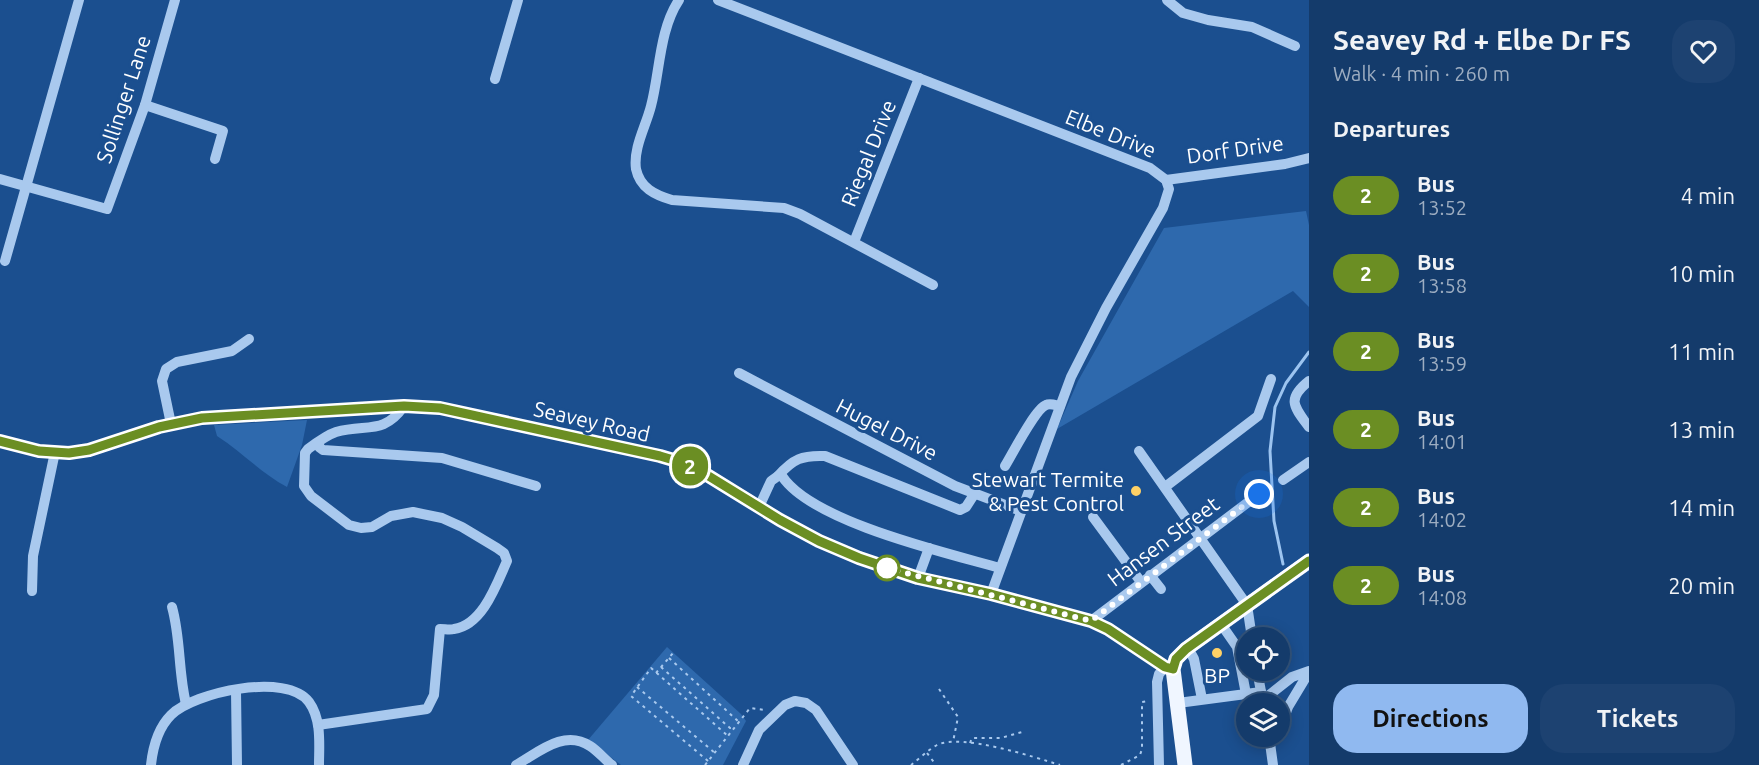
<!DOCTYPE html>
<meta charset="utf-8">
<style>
body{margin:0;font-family:Ubuntu,sans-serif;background:#1d4271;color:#f1f3f6;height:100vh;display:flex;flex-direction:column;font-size:22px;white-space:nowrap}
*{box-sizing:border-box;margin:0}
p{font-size:20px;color:#9dadc1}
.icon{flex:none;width:33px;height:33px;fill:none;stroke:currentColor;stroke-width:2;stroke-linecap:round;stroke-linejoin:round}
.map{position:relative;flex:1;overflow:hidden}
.sheet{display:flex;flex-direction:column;background:#143b6b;width:450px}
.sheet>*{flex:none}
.badge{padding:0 12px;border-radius:20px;font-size:21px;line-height:39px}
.buttons{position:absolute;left:1236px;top:627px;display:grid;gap:12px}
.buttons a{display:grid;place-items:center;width:54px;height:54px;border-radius:50%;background:#143b6b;box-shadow:0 3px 15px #0003,0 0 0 2px #33557e;font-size:30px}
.you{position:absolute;width:30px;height:30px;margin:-15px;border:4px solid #fff;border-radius:50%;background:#1a73e8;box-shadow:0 0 0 9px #1a73e833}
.map>.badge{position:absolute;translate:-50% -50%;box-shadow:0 0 0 3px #fff}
h2{padding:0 24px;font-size:22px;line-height:54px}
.round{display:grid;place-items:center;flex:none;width:63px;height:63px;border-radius:24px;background:#1d4271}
.head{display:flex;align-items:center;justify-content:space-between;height:102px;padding:0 24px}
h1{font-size:28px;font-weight:600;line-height:45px}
.cta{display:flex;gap:12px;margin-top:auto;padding:12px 24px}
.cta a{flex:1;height:69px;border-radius:24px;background:#90b9f0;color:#111;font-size:24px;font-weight:600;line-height:69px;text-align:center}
.cta a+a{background:#1d4271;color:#f1f3f6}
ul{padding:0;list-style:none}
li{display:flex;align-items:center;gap:18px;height:78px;padding:0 24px}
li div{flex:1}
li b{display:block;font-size:22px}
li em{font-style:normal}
li .badge{min-width:66px;font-weight:700;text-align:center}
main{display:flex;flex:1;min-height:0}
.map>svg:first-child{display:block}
.green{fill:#2e69ad}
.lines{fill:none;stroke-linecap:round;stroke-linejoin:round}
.stream{stroke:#9cc4f0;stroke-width:3}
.path{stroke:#a9c9ee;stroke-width:2;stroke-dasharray:3 4.5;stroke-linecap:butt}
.minor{stroke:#a9c9ee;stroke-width:10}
.major{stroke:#f0f6ff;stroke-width:15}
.line-casing{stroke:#fff;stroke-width:14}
.line{stroke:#6b8e23;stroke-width:9}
.walk{stroke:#fff;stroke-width:6;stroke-dasharray:0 10.8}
.poi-dot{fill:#ffd166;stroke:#1b4f8f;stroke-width:2}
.stop-dot{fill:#fff;stroke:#6b8e23;stroke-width:3}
.labels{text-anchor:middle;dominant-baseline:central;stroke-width:6;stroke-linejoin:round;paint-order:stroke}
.street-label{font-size:21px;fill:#fff;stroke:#1b4f8f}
.poi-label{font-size:21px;fill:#fff;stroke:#1b4f8f;text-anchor:end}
</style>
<main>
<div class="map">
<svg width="1309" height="765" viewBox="0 0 1309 765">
<rect width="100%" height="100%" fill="#1b4f8f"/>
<g class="green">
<polygon points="1306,211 1309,225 1309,307 1293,291 1057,429 1078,381 1164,228"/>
<path d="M 307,420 L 302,445 L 287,487 C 261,473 242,452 217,436 L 214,425 Z"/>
<polygon points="667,647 741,714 746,721 723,765 621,765 588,740"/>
</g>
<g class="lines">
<polyline class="stream" points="1283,564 1274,521 1270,451 1275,407 1286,383 1309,352"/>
<g class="path">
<polyline points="669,658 739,722"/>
<polyline points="661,667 730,728 734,728"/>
<polyline points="656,673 673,653"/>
<polyline points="637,687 715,753"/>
<polyline points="939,689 958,717 953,742"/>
<polyline points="970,743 972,738 1001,738 1022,732"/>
<polyline points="927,753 936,765"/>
<polyline points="708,761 631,696 651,668 728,736"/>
<polyline points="705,765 750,708 765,710"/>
<path d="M 911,765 C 919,759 928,750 937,745 C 961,733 1034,757 1060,765"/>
<polyline points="1121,765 1140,755 1142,749 1142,702 1148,701"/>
</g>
<g class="minor">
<path d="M 679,0 C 659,30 660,72 651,106 C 646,126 633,148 636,169 C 640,188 655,195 672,200 L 784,208 L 800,214 L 933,285"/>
<polyline points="718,0 1150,168 1166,180 1169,189 1163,208 1106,308 1071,377 991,594"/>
<polyline points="1167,0 1183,13 1208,20 1252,27 1295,46"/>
<polyline points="495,79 518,0"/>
<polyline points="145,105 223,131 215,159"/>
<polyline points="0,179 107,209 145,105 175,0"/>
<polyline points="1166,180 1285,164 1309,158"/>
<polyline points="854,242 919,78"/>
<polyline points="5,261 79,0"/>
<polyline points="739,373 955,486 1021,511"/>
<path d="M 1309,381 C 1286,399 1294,407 1309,427"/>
<polyline points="171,424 162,381 166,369 177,362 232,351 249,339"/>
<polyline points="0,441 39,451 69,453 89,449 159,427 202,418 404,406 440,408 660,456 687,464 707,475 780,520 819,541 859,558 918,578 991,594 1091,621 1108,629 1165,667 1173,669"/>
<polyline points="319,442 319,447 323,450 442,458 536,486"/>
<polyline points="1139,451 1247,605 1252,638"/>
<path d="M 1005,466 C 1012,455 1035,409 1046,405 C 1050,403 1055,405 1060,406"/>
<path d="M 778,476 C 793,459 802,455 825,456 L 960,510 L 966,507 L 975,493"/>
<polyline points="1283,480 1309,462"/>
<polyline points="1165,487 1258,416 1271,379"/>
<path d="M 759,507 L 771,481 L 778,476 L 782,476 C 812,522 947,553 1000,568"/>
<polyline points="1093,517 1141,582"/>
<polyline points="1150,575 1161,589"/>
<polyline points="918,578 929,548"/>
<polyline points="32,591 33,556 55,452"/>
<path d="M 172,607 C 181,639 178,671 186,704"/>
<polyline points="1091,621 1259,494"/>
<polyline points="1221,624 1237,647 1246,694"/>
<polyline points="1188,648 1194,659 1202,699"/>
<polyline points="1257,670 1262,697"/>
<polyline points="236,691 237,765"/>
<polyline points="1263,700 1292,677 1309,671"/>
<polyline points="1178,703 1261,692"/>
<path d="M 318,725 L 427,709 L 434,695 L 440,629 C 445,629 450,630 454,629 C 483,625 497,583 507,561 L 504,553 L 497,548 L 462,527 L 442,518 L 413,512 L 391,516 L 372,527 L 361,528 L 349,525 L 311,496 L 304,486 L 305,453 L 308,449 C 316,443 327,435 336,432 C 366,423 383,436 404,406"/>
<polyline points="1280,729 1288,707 1309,672"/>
<polyline points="1269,736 1273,765"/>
<path d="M 151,765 C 153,746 158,728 171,715 C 194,692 287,672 309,702 C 322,720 319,745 319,765"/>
<path d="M 516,765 C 539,752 564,729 590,746 C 598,751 604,759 612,765"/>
<polyline points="743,765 759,730 785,705 795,701 806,703 816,710 853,765"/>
<polyline points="1159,765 1157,682 1159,674 1165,667"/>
</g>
<polyline class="major" points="1185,765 1173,669 1176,659 1186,649 1309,561"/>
</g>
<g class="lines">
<defs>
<polyline id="line" points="0,441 39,451 69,453 89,450 159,427 202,418 404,406 440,408 660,456 687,464 707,475 780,520 819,541 859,558 918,578 991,594 1091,621 1108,629 1165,667 1173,669 1176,659 1186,649 1309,561"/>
</defs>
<use href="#line" class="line-casing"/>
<use href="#line" class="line"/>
<polyline class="walk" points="887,568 1091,621 1259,494"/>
</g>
<g class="poi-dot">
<circle cx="1136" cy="491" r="6"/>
<circle cx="1217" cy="653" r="6"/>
</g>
<circle class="stop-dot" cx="887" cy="568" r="12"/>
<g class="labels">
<g class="street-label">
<text transform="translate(123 99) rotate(-72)">Sollinger Lane</text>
<text transform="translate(1111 133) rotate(22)">Elbe Drive</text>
<text transform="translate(1235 149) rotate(-8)">Dorf Drive</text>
<text transform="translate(868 153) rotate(-68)">Riegal Drive</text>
<text transform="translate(592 421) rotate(13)">Seavey Road</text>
<text transform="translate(887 429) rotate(27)">Hugel Drive</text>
<text transform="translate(1163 541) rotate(-37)">Hansen Street</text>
</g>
<g class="poi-label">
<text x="1124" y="479">Stewart Termite<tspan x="1124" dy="24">&amp; Pest Control</tspan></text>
<text x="1217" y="675" text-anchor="middle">BP</text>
</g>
</g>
</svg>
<div class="buttons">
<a><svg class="icon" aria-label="locate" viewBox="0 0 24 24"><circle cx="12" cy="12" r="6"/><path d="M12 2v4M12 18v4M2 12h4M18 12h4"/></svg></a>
<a><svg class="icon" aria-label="layers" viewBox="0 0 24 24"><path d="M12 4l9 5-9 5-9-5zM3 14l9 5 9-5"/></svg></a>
</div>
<div class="you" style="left:1259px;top:494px"></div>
<b class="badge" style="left:690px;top:466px;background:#6b8e23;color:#fff">2</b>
</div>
<section class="sheet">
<div class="head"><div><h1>Seavey Rd + Elbe Dr FS</h1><p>Walk · 4 min · 260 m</p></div><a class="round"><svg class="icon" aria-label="heart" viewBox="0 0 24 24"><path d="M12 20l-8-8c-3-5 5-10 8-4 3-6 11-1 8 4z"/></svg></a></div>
<h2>Departures</h2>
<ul>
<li><span class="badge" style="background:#6b8e23;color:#fff">2</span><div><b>Bus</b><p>13:52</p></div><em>4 min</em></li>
<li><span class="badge" style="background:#6b8e23;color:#fff">2</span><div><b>Bus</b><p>13:58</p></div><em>10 min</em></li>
<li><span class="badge" style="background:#6b8e23;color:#fff">2</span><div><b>Bus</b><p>13:59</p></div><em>11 min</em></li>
<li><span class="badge" style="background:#6b8e23;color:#fff">2</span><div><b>Bus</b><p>14:01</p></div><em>13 min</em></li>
<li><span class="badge" style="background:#6b8e23;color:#fff">2</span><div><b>Bus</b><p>14:02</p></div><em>14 min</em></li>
<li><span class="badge" style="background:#6b8e23;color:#fff">2</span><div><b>Bus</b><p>14:08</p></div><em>20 min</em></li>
</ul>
<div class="cta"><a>Directions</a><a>Tickets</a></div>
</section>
</main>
